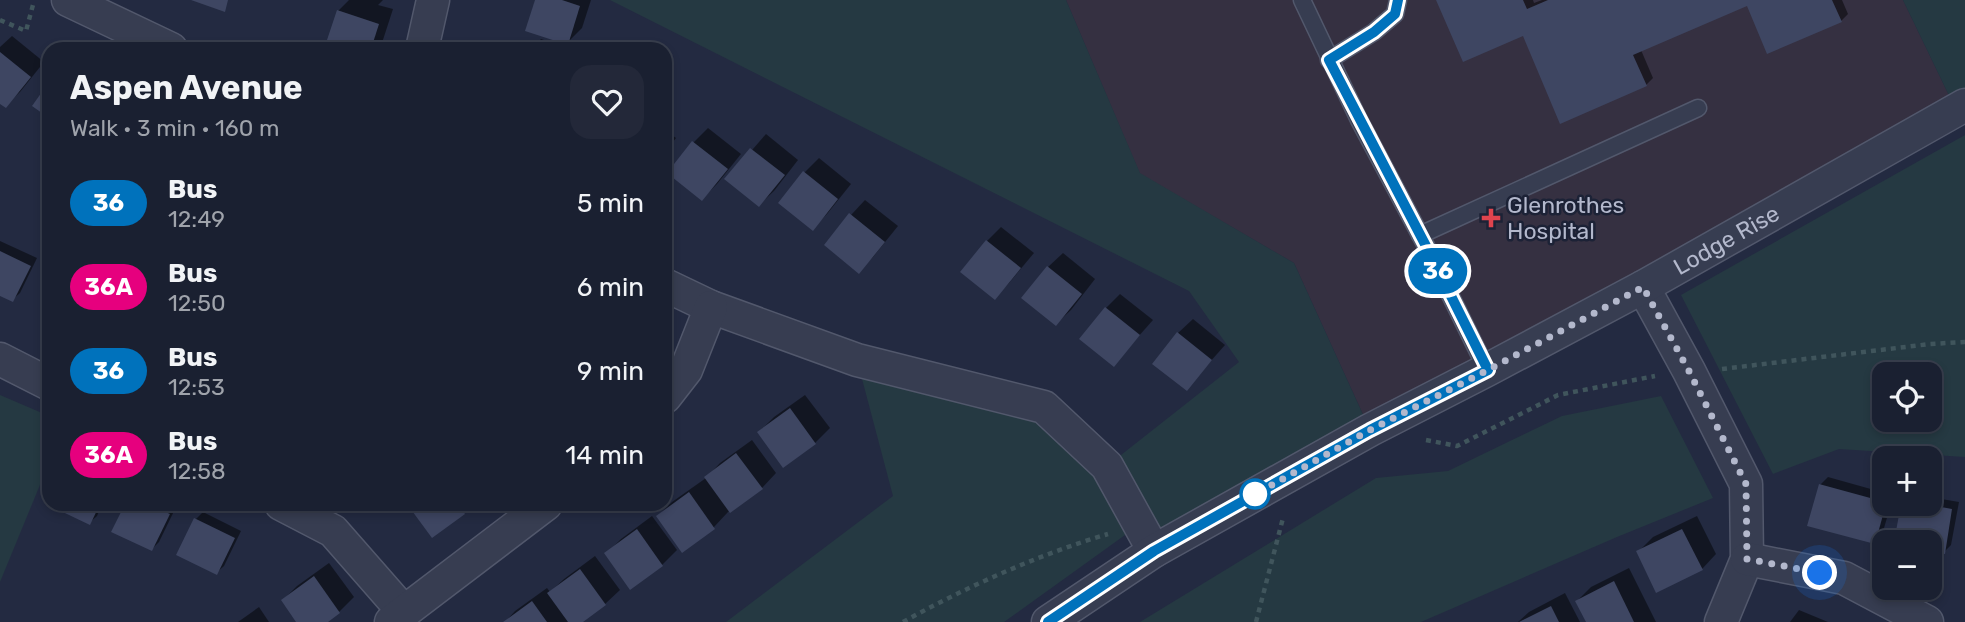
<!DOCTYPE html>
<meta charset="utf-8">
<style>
body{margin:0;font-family:Rubik,sans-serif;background:#232839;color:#f1f3f6;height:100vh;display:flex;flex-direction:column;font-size:26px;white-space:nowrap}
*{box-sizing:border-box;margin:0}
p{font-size:23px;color:#9fa3ab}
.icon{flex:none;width:38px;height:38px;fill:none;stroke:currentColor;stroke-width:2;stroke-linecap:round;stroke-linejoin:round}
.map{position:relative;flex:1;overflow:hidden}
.drawer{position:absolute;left:42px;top:42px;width:630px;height:469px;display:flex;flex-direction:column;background:#1a2031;border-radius:21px;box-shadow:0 4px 10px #0003,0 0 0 2px #383e4d}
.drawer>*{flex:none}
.badge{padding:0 14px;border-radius:23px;font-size:24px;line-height:46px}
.buttons{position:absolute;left:1872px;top:362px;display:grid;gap:14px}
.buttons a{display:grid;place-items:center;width:70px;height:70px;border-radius:14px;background:#1a2031;box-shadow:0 4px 10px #0003,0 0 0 2px #383e4d;font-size:35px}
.you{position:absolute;width:35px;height:35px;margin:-18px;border:5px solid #fff;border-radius:50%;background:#1a73e8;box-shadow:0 0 0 10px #1a73e833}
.map>.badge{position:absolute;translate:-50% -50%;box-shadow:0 0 0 4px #fff}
.round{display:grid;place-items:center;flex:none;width:74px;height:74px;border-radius:21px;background:#232839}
.summary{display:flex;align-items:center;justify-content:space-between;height:119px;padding:0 28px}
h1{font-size:33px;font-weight:700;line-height:52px}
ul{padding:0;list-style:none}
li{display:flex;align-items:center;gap:21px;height:84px;padding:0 28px}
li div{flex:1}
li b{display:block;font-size:26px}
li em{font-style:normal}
li .badge{min-width:77px;font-weight:700;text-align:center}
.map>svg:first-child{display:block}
.medical{fill:#353041}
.green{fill:#253942;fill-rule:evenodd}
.shadow{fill:#0007}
.building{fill:#3e4662}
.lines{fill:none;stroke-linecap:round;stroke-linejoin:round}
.lane-casing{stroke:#52586c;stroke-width:19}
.street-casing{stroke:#52586c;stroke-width:35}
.path{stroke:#40555c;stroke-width:4.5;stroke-dasharray:5 5;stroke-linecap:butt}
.lane{stroke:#373d51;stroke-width:16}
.street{stroke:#373d51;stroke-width:32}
.line-casing{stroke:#fff;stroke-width:16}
.line{stroke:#0072bc;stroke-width:10}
.walk{stroke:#b3b8cc;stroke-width:7;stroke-dasharray:0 12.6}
.health-dot{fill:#e0444e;stroke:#1c2236;stroke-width:2.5}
.stop-dot{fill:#fff;stroke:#0072bc;stroke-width:3.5}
.labels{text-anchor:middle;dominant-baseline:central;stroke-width:5;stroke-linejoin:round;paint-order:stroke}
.poi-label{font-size:23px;fill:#b3b8cc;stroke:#1c2236;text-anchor:start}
.street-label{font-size:23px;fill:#b3b8cc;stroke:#1c2236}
</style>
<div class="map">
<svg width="1965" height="622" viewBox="0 0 1965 622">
<rect width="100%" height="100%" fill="#232a41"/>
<polygon class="medical" points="1066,0 1903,0 1956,110 1370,430 1294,263 1140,174"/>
<g class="green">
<polygon points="610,0 1066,0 1140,173 1294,263 1370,430 1154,551 1139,525 1004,622 726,622 893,496 857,360 1044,407 1107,466 1239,362 1189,291"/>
<polygon points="1903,0 1965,0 1965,105 1956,110"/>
<path d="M 1965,135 L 1965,457 L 1839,449 L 1773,474 L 1681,295 ZM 1885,374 L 1930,374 L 1930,420 L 1885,420 Z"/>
<polygon points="0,395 49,416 49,463 0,582"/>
<polygon points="1661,396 1713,498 1617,537 1421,622 1140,622 1376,478 1448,471 1562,416"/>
</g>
<g class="shadow">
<polygon points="349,0 383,0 378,5 393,9 381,46 378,49 330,49 338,11"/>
<polygon points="537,0 591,0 582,28 567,43"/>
<polygon points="1438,0 1533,0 1534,3 1542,0 1842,0 1848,14 1841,21 1748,4 1641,50 1653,78 1646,85 1523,33"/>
<polygon points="12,36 44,62 20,92 5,106 0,102 0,47"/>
<polygon points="541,39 571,49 532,49"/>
<polygon points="708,128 741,154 717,184 702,199 669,173 694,142"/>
<polygon points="665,130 676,138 665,152"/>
<polygon points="766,134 798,160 774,191 759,205 727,179"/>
<polygon points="819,158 851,184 827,214 812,229 804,173"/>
<polygon points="865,200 898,226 873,257 859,271 851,215"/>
<polygon points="1001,227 1034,253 1009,283 995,298 987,241"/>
<polygon points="0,241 37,258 20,293 12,300 0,294"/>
<polygon points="1063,253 1095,279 1071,310 1056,324 1048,267"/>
<polygon points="1120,294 1153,320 1114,364 1106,308"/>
<polygon points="1193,319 1225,345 1186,389 1178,333"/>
<polygon points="805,395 830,428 815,443 784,465 759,432 774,417"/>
<polygon points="752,440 776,473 762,488 728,512 714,527 683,550 658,516 672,502 706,478 720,463"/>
<polygon points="1828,477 1885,493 1885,504 1891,504 1882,535 1875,542 1820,485"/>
<polygon points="1930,497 1959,502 1951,545 1944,552 1930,542 1896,542 1903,504 1930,504"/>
<polygon points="52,504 102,504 97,516 89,523"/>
<polygon points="127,504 170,504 176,507 159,542 152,549"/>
<polygon points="409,504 473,504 464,513"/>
<polygon points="203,512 241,531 224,566 216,573 195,520"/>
<polygon points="652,516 677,550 662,565 606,554 621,539"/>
<polygon points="1697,516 1716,554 1702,569 1638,552 1653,537"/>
<polygon points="595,556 620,590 605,604 580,622 505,622 515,611 547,588 550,592 564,579"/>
<polygon points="329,563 354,597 339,612 325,622 299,622 283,600 297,586"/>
<polygon points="1629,568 1656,622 1588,622 1577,601 1591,587"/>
<polygon points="1565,593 1580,622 1518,622 1529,612"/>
<polygon points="259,607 269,622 238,622"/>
<polygon points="1799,610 1828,622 1790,622"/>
</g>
<g class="building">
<polygon points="191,0 228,0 225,12"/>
<polygon points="535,0 562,0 580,6 568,45 525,31"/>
<polygon points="1436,0 1523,0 1527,9 1548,0 1832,0 1842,22 1767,54 1747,6 1633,55 1647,86 1560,124 1523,36 1463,62"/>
<polygon points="337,10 379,24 371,49 324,49"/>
<polygon points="0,52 31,77 6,108 0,104"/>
<polygon points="49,82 49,118 32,106"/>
<polygon points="692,141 728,169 702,201 667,173"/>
<polygon points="750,148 785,175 759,207 724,179"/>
<polygon points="803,171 838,199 813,231 778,203"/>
<polygon points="849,213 885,242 859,274 824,245"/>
<polygon points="986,240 1021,268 995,300 960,272"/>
<polygon points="0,251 31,266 13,302 0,296"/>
<polygon points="1047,266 1082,294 1056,326 1021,298"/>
<polygon points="1105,307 1140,335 1114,367 1079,339"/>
<polygon points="1177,332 1212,360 1187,391 1152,364"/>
<polygon points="790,408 816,444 783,468 757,432"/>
<polygon points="736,453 763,489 730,513 704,477"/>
<polygon points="1819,484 1885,502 1886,504 1875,544 1807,526"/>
<polygon points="689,492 715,529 682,553 656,516"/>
<polygon points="46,504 100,504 90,525"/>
<polygon points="125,504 148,504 170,514 152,551 111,532"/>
<polygon points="407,504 458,504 465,514 432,538"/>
<polygon points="1901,504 1925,504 1952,509 1945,554 1930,552 1930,542 1894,542"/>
<polygon points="194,518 235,538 217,575 176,555"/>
<polygon points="637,529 663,566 630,590 604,553"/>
<polygon points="1682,529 1703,570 1656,593 1636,551"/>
<polygon points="580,569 606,605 583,622 568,622 547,593"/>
<polygon points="314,576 340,613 328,622 296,622 281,600"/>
<polygon points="1614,581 1634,622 1586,622 1575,601"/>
<polygon points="532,601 547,622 503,622"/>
<polygon points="1551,606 1559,622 1519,622"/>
</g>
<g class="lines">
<defs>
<g id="lane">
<polyline points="1302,0 1359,120 1426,246 1487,370"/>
<polyline points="1329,60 1374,32 1395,14 1398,0"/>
<polyline points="1420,235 1698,108"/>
</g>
<g id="street">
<polyline points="68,0 171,49"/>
<polyline points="422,49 433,0"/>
<polyline points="665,285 711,307 857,360 1044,407 1107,466 1154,551"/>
<polyline points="1643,287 1689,371 1746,484 1747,559 1721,622"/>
<polyline points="0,359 49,384"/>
<polyline points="665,397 686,370 711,307"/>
<polyline points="281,504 333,531 404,612"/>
<polyline points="1747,559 1844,578 1927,622"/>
<polyline points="391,622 546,504"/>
<path id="s1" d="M 1048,622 L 1154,551 L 1370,430 L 1487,370 L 1643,287 L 1965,105"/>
</g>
</defs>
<use href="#lane" class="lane-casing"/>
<use href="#street" class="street-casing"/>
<g class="path">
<polyline points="0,20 26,31 34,1"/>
<polyline points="1722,369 1930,344 1965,342"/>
<polyline points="1426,440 1457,446 1558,395 1655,376"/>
<path d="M 903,622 C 966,587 1040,554 1108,534"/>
<polyline points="1256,622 1283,518"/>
</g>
<use href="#lane" class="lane"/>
<use href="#street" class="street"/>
</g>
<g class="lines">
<defs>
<polyline id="line" points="1048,622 1154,551 1370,430 1488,370 1426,246 1329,60 1374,32 1395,14 1398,0"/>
</defs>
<use href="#line" class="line-casing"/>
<use href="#line" class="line"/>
<polyline class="walk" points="1255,494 1247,499 1370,430 1488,370 1643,287 1689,371 1746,484 1747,559 1820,573"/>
</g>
<path class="health-dot" d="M1487.5 207.5h7v7h7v7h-7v7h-7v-7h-7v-7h7z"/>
<circle class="stop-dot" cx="1255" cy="494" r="14"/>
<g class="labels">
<g class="poi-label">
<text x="1507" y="205">Glenrothes<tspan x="1507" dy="26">Hospital</tspan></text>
</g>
<g class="street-label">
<text stroke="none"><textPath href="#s1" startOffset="779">Lodge Rise</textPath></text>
</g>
</g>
</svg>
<div class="buttons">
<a><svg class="icon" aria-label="locate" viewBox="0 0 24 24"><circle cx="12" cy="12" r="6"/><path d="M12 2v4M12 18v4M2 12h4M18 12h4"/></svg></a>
<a>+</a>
<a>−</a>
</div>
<div class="you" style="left:1820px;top:573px"></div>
<b class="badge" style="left:1438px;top:271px;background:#0072bc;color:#fff">36</b>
<section class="drawer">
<div class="summary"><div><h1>Aspen Avenue</h1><p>Walk · 3 min · 160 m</p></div><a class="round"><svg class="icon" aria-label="heart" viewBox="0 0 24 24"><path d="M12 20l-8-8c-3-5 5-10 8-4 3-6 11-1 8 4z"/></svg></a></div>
<ul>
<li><span class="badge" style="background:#0072bc;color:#fff">36</span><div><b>Bus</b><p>12:49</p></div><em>5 min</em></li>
<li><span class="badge" style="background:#e6007e;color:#fff">36A</span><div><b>Bus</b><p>12:50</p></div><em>6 min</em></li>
<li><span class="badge" style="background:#0072bc;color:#fff">36</span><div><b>Bus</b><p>12:53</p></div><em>9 min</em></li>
<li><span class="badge" style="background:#e6007e;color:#fff">36A</span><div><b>Bus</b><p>12:58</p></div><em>14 min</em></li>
</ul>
</section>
</div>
